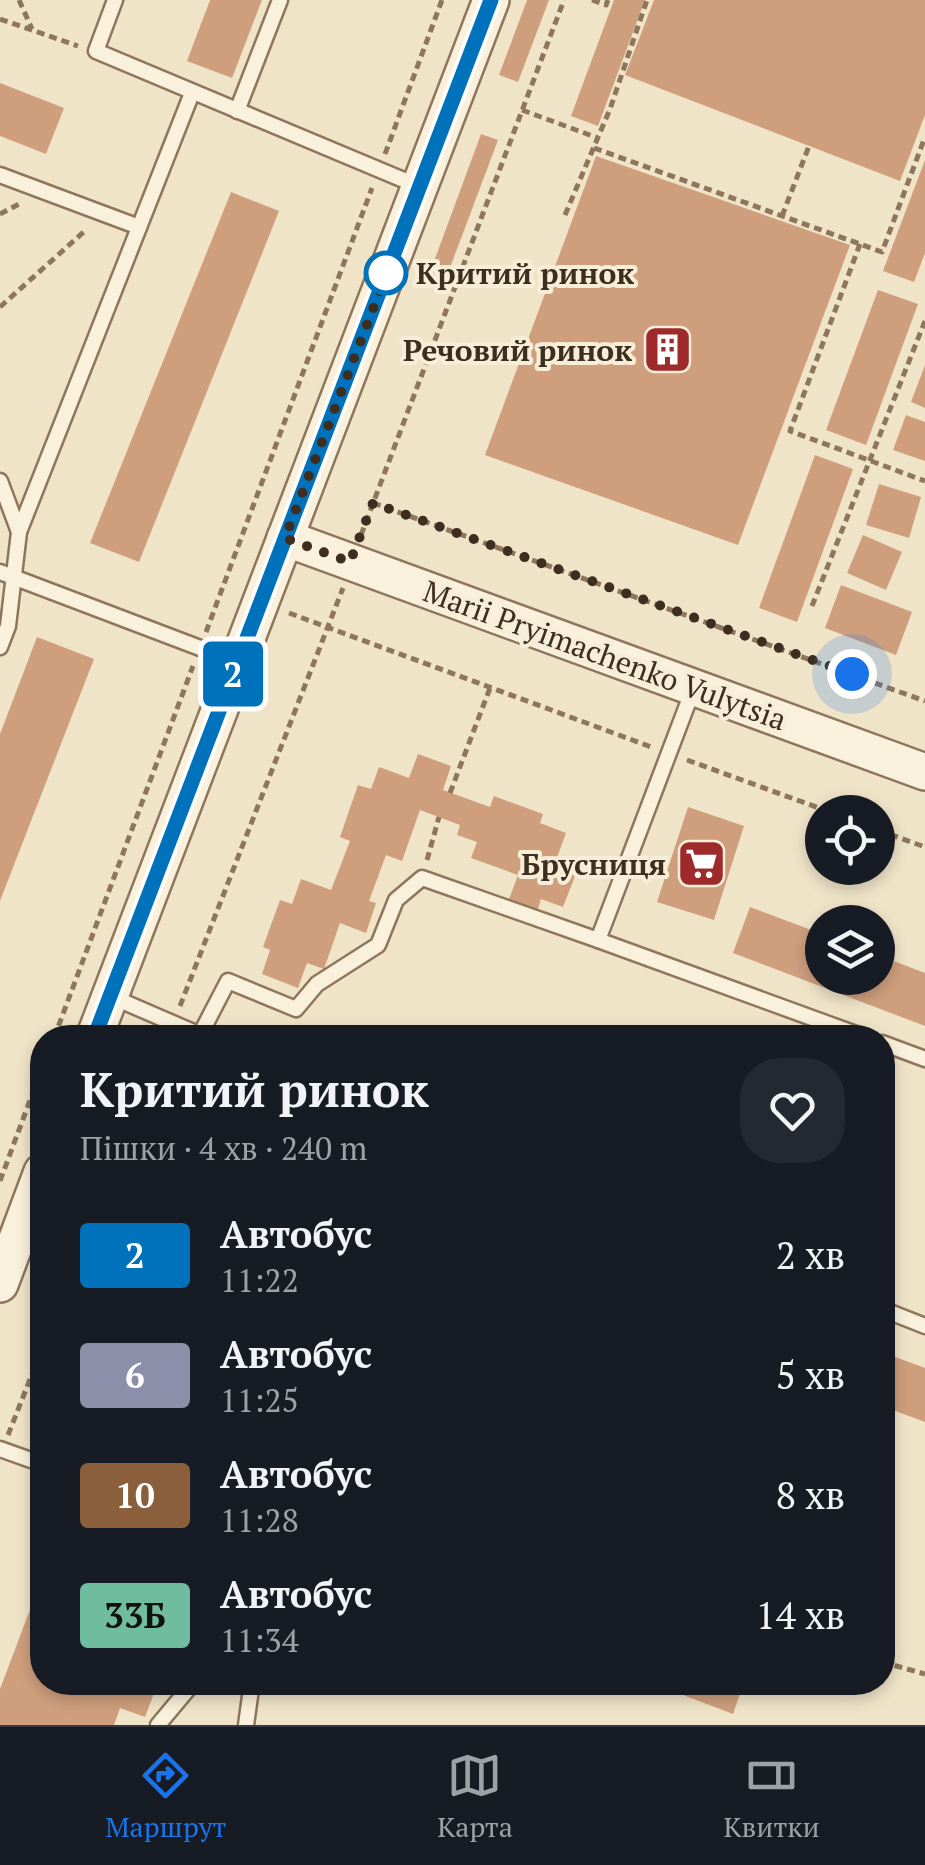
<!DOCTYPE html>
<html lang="uk">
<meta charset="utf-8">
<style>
body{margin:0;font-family:"PT Serif",serif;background:#242831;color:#f1f3f6;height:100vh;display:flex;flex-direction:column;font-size:38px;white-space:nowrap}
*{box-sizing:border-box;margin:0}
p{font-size:32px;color:#9ea1a6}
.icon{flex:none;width:55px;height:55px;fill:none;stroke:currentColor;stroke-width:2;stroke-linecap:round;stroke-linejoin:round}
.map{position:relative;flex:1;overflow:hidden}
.panel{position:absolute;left:30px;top:1025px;width:865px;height:670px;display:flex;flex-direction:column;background:#171b24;border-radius:40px;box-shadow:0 5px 15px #0003}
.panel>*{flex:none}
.badge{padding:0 20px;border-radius:8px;font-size:35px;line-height:65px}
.fabs{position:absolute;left:805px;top:795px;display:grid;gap:20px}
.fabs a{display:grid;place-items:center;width:90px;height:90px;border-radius:50%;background:#171b24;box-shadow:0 5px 15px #0003;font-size:50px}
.you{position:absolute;width:50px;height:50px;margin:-25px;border:8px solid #fff;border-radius:50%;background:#1a73e8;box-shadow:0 0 0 15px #1a73e833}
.map>.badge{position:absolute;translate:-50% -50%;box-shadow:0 0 0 5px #fff}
.round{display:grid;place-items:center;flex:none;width:105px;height:105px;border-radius:40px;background:#242831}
.head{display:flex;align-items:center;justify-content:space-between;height:170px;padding:0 50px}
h1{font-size:48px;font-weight:700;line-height:75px}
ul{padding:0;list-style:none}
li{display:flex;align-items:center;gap:30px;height:120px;padding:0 50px}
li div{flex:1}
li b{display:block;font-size:38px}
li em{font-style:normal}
li .badge{min-width:110px;font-weight:700;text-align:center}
.tab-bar{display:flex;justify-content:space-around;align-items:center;height:140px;border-top:2px solid #363941;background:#171b24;font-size:28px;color:#9ea1a6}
.tab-bar a{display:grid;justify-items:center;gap:5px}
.tab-bar .on{color:#1a73e8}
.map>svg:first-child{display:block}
.building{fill:#cf9f7d}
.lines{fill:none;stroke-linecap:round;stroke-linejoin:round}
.service-casing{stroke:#8d765c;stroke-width:19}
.tertiary-casing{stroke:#8d765c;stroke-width:40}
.path{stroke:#8d765c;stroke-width:5;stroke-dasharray:8 5;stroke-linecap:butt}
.service{stroke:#faf1dc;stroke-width:14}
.tertiary{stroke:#faf1dc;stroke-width:35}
.line-casing{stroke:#fff;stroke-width:22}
.line{stroke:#0072bc;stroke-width:15}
.walk{stroke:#3d2e20;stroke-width:10;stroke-dasharray:0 18}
.stop-dot{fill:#fff;stroke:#0072bc;stroke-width:5}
.labels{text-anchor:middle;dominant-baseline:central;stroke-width:8;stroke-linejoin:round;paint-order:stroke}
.stop-label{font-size:30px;font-weight:bold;fill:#3d2e20;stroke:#f7eed8;text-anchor:start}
.poi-label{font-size:30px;font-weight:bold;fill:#3d2e20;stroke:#f7eed8;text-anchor:end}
.street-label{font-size:30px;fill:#3d2e20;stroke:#f7eed8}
</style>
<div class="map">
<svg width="925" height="1725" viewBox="0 0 925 1725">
<rect width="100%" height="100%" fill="#f0e4c8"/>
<g class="building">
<polygon points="210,0 262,0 232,78 187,61"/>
<polygon points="527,0 549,0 518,82 499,75"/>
<polygon points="614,0 645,0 598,126 571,116"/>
<polygon points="654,0 925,0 925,115 900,181 625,75"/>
<polygon points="0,83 64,108 46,154 0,136"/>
<polygon points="481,134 498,140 445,281 429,275"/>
<polygon points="596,156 850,245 738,545 485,455"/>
<polygon points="925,160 925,253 914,282 883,271"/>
<polygon points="231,192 279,211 139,562 90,543"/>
<polygon points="878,290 918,304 866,445 826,430"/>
<polygon points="925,365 925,408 911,402"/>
<polygon points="906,415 925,422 925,461 893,450"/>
<polygon points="815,455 853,469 797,622 759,608"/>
<polygon points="879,484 921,497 909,538 866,525"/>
<polygon points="863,535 902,552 886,590 847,573"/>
<polygon points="841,585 912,612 896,655 825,628"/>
<polygon points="37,637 94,659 0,901 0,734"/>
<polygon points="418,754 451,766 443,790 490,807 494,796 543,814 540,823 566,833 555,863 577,871 563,907 541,899 537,912 508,902 518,875 471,858 477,842 457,835 460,825 420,810 402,861 386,855 369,901 376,903 366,933 340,923 324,969 307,963 298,988 262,974 270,950 263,947 280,900 292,904 301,879 331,890 350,841 340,837 358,785 371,789 379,767 409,778"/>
<polygon points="688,807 744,826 714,920 657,902"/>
<polygon points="750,907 822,934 822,978 878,978 878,955 925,973 925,1026 733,953"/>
<polygon points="882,1352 925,1368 925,1422 882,1406"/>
<polygon points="42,1578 42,1682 143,1682 156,1688 145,1717 120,1708 114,1725 0,1725 0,1689"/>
<polygon points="649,1682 744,1682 733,1714"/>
</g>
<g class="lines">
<defs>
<g id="service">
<polyline points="115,0 96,51 418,186"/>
<polyline points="237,111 280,0"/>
<polyline points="0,175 139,227"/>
<polyline points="0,481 19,532"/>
<polyline points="0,572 237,662"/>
<polyline points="0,647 8,626 19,532 192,93"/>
<polyline points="598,940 867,1038"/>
<polyline points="110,996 205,1037"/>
<polyline points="200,1035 228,981 296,1009 317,984 378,945 396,900 422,878 598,940 694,687"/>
<polyline points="882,1043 925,1059"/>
<polyline points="882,1309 925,1326"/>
<polyline points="0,1449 42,1464"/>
<polyline points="158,1725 194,1682"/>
<polyline points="246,1725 252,1682"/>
</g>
<g id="tertiary">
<polyline points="285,538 925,772"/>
<polyline points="94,1038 491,0"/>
<polyline points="0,1284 42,1172"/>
</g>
</defs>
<use href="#service" class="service-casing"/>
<use href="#tertiary" class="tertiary-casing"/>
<g class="path">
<polyline points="19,0 32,29"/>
<polyline points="592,0 606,5 608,0"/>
<polyline points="0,19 78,46"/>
<polyline points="522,110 598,138"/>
<polyline points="594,148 882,252 925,137"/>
<polyline points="385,154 442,0"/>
<polyline points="0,214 19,204"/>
<polyline points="565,215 610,109 647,0"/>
<polyline points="782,216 809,146"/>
<polyline points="860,244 790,431 925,481"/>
<polyline points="0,307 87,229"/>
<polyline points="373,503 925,701"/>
<polyline points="361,535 564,0"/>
<polyline points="812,606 925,321"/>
<polyline points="289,613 654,748"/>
<polyline points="206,632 372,188"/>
<polyline points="687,760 830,812"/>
<polyline points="450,793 490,688"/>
<polyline points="878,830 925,847"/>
<polyline points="427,860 439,817"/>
<polyline points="180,1006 343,588"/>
<polyline points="54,1038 193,666"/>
<polyline points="0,1181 42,1068"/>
<polyline points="8,1435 42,1349"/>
<polyline points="882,1662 925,1674"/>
</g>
<use href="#service" class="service"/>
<use href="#tertiary" class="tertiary"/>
</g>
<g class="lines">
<defs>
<polyline id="line" points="94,1038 491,0"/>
</defs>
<use href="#line" class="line-casing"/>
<use href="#line" class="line"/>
<polyline class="walk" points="386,273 393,257 285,538 350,562 373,503 852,674"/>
</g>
<defs>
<symbol id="building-square" viewBox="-11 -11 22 22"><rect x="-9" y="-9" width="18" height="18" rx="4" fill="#9e2a2b" stroke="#f7eed8"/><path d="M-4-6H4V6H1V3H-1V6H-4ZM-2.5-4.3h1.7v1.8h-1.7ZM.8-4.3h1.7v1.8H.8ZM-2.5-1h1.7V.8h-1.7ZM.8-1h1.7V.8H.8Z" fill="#fff"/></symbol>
<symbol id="supermarket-square" viewBox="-11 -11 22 22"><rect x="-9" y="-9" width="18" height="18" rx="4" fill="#9e2a2b" stroke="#f7eed8"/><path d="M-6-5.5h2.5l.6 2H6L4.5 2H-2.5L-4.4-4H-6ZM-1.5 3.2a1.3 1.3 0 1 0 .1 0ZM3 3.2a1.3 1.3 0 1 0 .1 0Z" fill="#fff"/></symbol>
</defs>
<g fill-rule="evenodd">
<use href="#building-square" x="640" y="322" width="55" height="55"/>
<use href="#supermarket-square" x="674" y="836" width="55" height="55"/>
</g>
<circle class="stop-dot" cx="386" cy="273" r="20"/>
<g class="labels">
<g class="stop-label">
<text x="416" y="273">Критий ринок</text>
</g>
<g class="poi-label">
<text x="632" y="350">Речовий ринок</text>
<text x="666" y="864">Брусниця</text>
</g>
<g class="street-label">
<text transform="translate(605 655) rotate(20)">Marii Pryimachenko Vulytsia</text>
</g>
</g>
</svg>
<div class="fabs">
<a><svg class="icon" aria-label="locate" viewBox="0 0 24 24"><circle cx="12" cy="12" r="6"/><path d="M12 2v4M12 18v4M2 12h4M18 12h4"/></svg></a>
<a><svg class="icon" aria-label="layers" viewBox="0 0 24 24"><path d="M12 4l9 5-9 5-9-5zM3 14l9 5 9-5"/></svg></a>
</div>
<div class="you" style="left:852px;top:674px"></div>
<b class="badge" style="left:233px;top:674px;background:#0072bc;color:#fff">2</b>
<section class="panel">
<div class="head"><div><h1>Критий ринок</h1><p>Пішки · 4 хв · 240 m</p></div><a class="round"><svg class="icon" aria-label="heart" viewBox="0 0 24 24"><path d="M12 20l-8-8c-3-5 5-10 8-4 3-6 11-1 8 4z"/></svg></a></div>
<ul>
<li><span class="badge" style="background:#0072bc;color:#fff">2</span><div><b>Автобус</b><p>11:22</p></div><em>2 хв</em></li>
<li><span class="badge" style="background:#8c8faa;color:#fff">6</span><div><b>Автобус</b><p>11:25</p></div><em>5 хв</em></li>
<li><span class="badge" style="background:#8b5e3c;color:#fff">10</span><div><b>Автобус</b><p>11:28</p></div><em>8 хв</em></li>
<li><span class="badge" style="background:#70bc9f;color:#111">33Б</span><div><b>Автобус</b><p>11:34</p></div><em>14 хв</em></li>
</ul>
</section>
</div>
<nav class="tab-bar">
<a class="on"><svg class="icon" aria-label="directions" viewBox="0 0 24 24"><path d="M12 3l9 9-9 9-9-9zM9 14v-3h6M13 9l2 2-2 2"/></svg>Маршрут</a>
<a><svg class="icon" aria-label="map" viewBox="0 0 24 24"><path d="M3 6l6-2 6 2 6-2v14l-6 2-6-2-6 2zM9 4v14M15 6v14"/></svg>Карта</a>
<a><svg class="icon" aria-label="tickets" viewBox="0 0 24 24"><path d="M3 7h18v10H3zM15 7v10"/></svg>Квитки</a>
</nav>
